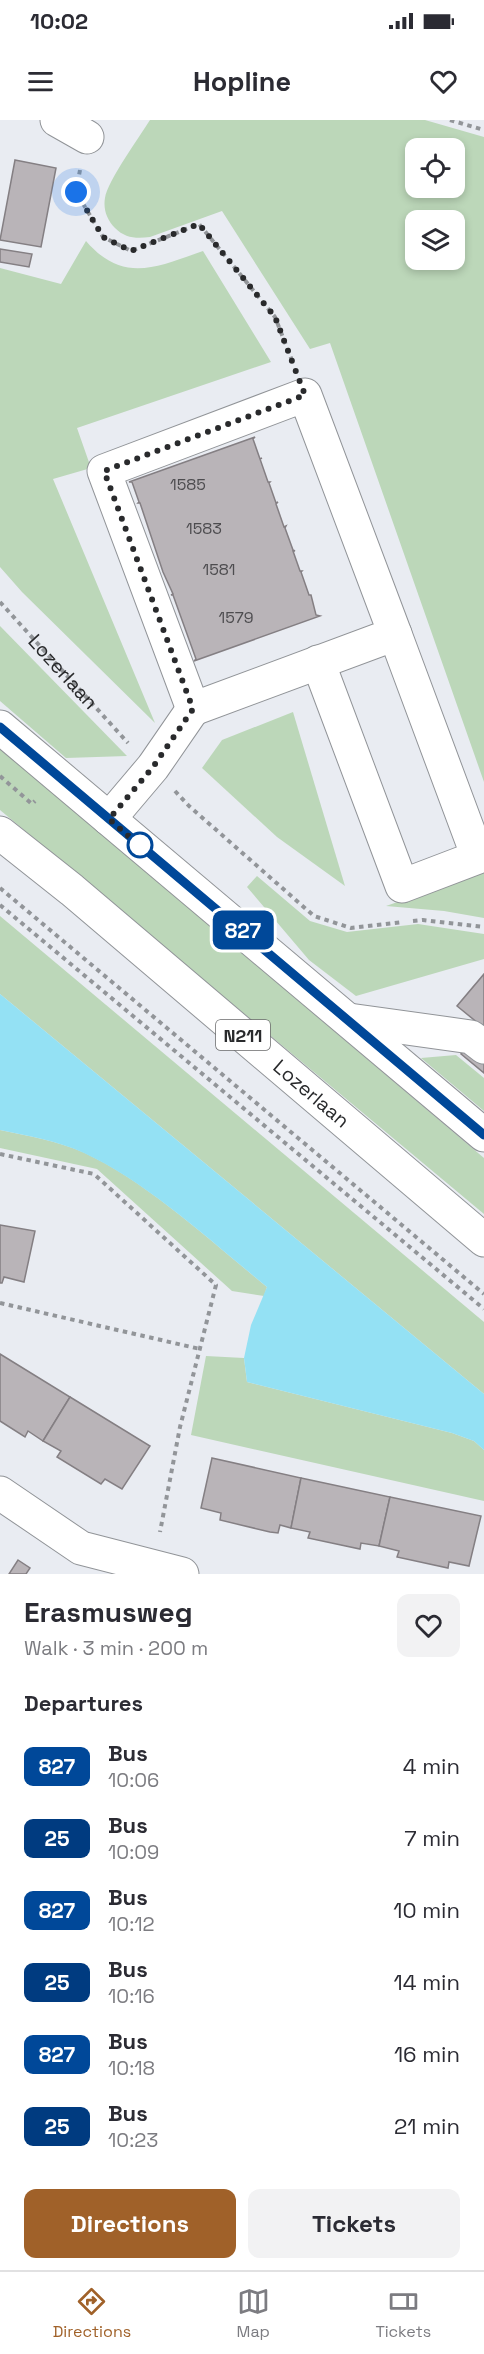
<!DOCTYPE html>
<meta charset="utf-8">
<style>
body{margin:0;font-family:"Space Grotesk",sans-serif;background:#f2f2f3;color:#2b2b33;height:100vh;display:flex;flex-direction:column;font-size:22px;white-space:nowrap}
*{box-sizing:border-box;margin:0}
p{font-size:20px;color:#7c7c81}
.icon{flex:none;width:33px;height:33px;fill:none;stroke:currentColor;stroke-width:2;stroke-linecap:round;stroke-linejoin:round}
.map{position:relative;height:1454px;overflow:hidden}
.side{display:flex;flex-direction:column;background:#fff;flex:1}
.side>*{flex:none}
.badge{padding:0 12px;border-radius:9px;font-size:21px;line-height:39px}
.tools{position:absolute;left:405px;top:18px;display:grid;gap:12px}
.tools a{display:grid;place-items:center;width:60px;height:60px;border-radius:12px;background:#fff;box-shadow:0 3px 9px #0003;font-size:30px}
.you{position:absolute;width:30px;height:30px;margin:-15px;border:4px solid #fff;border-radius:50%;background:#1a73e8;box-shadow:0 0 0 9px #1a73e833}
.map>.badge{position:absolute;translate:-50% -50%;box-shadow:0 0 0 3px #fff}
h2{padding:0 24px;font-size:22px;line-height:54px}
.round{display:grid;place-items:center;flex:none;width:63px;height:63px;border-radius:12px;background:#f2f2f3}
.head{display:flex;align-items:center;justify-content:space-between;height:102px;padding:0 24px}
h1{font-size:28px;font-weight:600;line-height:45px}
.primary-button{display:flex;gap:12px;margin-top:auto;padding:12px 24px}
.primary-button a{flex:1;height:69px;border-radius:12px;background:#a06129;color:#fff;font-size:24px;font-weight:600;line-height:69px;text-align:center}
.primary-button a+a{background:#f2f2f3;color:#2b2b33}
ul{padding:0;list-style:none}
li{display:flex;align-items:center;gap:18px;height:72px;padding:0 24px}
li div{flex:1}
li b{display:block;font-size:22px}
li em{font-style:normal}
li .badge{min-width:66px;font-weight:700;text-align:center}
.status{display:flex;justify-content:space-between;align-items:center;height:42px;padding:0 30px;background:#fff;direction:ltr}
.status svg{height:16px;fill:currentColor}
header{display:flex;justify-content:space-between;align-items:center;height:78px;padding:0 24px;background:#fff;font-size:27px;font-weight:600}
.tabs{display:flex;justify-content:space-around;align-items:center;height:84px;border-top:2px solid #e1e1e2;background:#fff;font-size:16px;color:#7c7c81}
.tabs a{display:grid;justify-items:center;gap:3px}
.tabs .selected{color:#a06129}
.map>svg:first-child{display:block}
.green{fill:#bcd7b9;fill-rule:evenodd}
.water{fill:#94e1f4}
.building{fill:#b9b4b8;stroke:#847f83;stroke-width:1.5}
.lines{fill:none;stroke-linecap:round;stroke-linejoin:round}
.minor-casing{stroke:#919498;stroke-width:35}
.major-casing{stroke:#919498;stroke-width:35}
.path{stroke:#929599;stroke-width:4;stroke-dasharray:4.5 4.5;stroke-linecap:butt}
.minor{stroke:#fff;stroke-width:33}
.major{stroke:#fff;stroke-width:33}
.line-casing{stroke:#fff;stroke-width:14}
.line{stroke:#004899;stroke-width:9}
.walk{stroke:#292a2c;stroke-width:6;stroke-dasharray:0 10.8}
.stop-dot{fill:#fff;stroke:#004899;stroke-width:3}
.labels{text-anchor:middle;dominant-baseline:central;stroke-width:4.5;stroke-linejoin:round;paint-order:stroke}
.number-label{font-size:16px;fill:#4d4c4f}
.shield{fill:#fff;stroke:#696a6b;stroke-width:1.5}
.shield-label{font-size:18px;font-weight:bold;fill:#292a2c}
.street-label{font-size:20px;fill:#292a2c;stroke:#fff}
</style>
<div class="status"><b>10:02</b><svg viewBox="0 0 49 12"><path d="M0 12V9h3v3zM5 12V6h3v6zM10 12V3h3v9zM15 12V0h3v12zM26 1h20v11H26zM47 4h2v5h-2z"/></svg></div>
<header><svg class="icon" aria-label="menu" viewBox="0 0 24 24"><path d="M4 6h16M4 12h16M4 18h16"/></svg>Hopline<svg class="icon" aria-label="heart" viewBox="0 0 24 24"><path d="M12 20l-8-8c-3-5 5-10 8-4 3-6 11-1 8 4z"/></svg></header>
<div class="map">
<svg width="484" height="1454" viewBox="0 0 484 1454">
<rect width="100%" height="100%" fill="#e9ecf2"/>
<g class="green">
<path d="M 150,0 L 425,0 L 484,17 L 484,662 L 330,223 L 310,229 L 222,91 L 150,117 C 136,119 125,118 115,108 C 107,100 103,89 105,78 C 107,62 140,16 150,0 ZM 416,28 L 454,28 L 454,68 L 416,68 ZM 416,100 L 454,100 L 454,140 L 416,140 Z"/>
<path d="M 86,121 C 123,164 157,147 203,131 L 271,242 L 77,308 L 91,348 L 53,359 L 155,603 L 22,472 L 0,447 L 0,148 L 61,164 Z"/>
<polygon points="0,506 127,636 66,638 0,581"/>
<polygon points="293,592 345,766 277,717 202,648 222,620"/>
<polygon points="0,628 484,1038 484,1094 0,690"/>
<polygon points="484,752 484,798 444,791 386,786"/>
<polygon points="257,756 310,801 347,812 418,804 484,814 484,839 356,876 309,840 247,767"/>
<polygon points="0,796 484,1202 484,1274 0,874"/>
<polygon points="456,935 484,958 484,991 421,938"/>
<path d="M 0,1010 C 29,1016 58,1021 85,1033 C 147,1062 213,1123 267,1167 L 264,1176 L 232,1171 L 97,1049 L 0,1028 Z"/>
<polygon points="206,1236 244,1238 247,1262 452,1313 474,1321 484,1330 484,1381 191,1315"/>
</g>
<path class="water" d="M 0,874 L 484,1274 L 484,1330 L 474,1321 L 452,1313 L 247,1262 L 244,1238 L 251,1205 L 267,1167 C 213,1123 147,1062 84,1033 C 58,1021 29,1016 0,1010 Z"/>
<g class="building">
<polygon points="15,40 56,48 41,127 0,120"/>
<polygon points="0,129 32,134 29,147 0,142"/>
<polygon points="255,317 253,319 260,339 262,338 260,339 268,362 270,362 269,363 276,383 278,382 276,384 284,407 286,406 285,408 293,430 295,431 293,431 300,451 302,451 301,452 309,475 311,475 316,495 320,496 194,541 196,539 173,475 171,475 173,474 163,452 140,383 138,383 139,382 132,362 129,362"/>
<polygon points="484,854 484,908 457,886"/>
<polygon points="484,907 484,953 461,934"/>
<polygon points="0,1105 35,1111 24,1162 4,1157 2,1163 0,1163"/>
<polygon points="0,1234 70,1277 43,1321 28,1311 25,1317 0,1301"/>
<polygon points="70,1277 150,1326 122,1369 105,1359 101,1364 57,1337 61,1331 43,1321"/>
<polygon points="212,1338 301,1358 291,1408 280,1405 278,1413 270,1412 220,1400 221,1393 201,1388"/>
<polygon points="301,1358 390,1377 379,1426 361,1423 360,1429 308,1418 310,1412 291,1408"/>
<polygon points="390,1377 481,1396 469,1446 449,1442 448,1448 397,1437 399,1431 379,1426"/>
<polygon points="18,1440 30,1448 26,1454 9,1454"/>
</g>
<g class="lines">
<defs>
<g id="minor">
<polyline points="57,0 87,17"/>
<polygon points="305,275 395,514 193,589 104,351"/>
<polyline points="318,542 402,766 478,737 395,514"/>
<polyline points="109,699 153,647 193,589"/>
<polyline points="349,900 471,917 484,927"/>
<polyline points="0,1373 81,1428 182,1454"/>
</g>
<g id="major">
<polyline points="0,607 484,1015"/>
<path id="s2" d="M 0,713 L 72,770 L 484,1120"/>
</g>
</defs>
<use href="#minor" class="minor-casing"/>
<use href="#major" class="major-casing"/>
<g class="path">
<polyline points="450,0 484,10"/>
<polyline points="80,50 76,72 103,117 131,131 199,104 275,197 293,243"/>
<path id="s1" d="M 0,482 L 128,623"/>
<polyline points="0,656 32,684 35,681"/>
<polyline points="175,671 189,686 314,796 351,808 403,802"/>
<polyline points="0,768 484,1174"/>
<polyline points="0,785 484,1189"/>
<polyline points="413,801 423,800 484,807"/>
<polyline points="0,1034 94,1054 216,1165 180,1307 160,1412"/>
<polyline points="0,1183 200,1229"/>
</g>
<use href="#minor" class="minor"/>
<use href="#major" class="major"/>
</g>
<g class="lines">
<defs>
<polyline id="line" points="0,607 484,1015"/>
</defs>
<use href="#line" class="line-casing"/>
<use href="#line" class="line"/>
<polyline class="walk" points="76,72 103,117 131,131 199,104 275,197 305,275 104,351 193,589 153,647 109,699 142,728 140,725"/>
</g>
<circle class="stop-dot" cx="140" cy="725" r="12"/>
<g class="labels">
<g class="number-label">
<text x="188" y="364">1585</text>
<text x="204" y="408">1583</text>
<text x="219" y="449">1581</text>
<text x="236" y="497">1579</text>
</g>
<rect class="shield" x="216" y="900" width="54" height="30" rx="4.5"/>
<g class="shield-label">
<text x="243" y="915">N211</text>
</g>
<g class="street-label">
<text stroke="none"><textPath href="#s1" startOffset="94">Lozerlaan</textPath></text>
<text stroke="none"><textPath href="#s2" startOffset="406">Lozerlaan</textPath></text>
</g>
</g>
</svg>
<div class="tools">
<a><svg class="icon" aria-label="locate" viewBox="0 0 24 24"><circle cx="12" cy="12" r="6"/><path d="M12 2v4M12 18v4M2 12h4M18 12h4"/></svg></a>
<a><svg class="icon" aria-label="layers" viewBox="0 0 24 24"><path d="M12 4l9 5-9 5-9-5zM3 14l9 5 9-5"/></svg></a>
</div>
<div class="you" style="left:76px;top:72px"></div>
<b class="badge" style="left:243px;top:810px;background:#004899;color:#fff">827</b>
</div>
<section class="side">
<div class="head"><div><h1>Erasmusweg</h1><p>Walk · 3 min · 200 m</p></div><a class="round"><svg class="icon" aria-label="heart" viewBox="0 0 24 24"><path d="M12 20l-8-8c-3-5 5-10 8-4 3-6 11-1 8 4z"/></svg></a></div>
<h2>Departures</h2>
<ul>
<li><span class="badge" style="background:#004899;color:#fff">827</span><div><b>Bus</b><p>10:06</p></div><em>4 min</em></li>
<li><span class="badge" style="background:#003b80;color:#fff">25</span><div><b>Bus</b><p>10:09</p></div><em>7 min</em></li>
<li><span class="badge" style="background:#004899;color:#fff">827</span><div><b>Bus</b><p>10:12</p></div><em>10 min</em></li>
<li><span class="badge" style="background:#003b80;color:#fff">25</span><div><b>Bus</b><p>10:16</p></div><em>14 min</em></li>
<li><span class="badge" style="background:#004899;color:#fff">827</span><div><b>Bus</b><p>10:18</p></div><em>16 min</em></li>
<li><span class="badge" style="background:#003b80;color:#fff">25</span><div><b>Bus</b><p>10:23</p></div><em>21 min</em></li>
</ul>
<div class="primary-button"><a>Directions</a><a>Tickets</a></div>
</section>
<nav class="tabs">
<a class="selected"><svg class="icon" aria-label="directions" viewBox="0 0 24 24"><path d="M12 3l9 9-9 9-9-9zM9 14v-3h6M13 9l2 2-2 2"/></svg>Directions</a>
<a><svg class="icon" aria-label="map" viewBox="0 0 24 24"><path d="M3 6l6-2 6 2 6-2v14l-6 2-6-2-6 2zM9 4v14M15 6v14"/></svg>Map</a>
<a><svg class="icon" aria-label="tickets" viewBox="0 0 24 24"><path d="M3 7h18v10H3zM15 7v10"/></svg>Tickets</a>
</nav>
